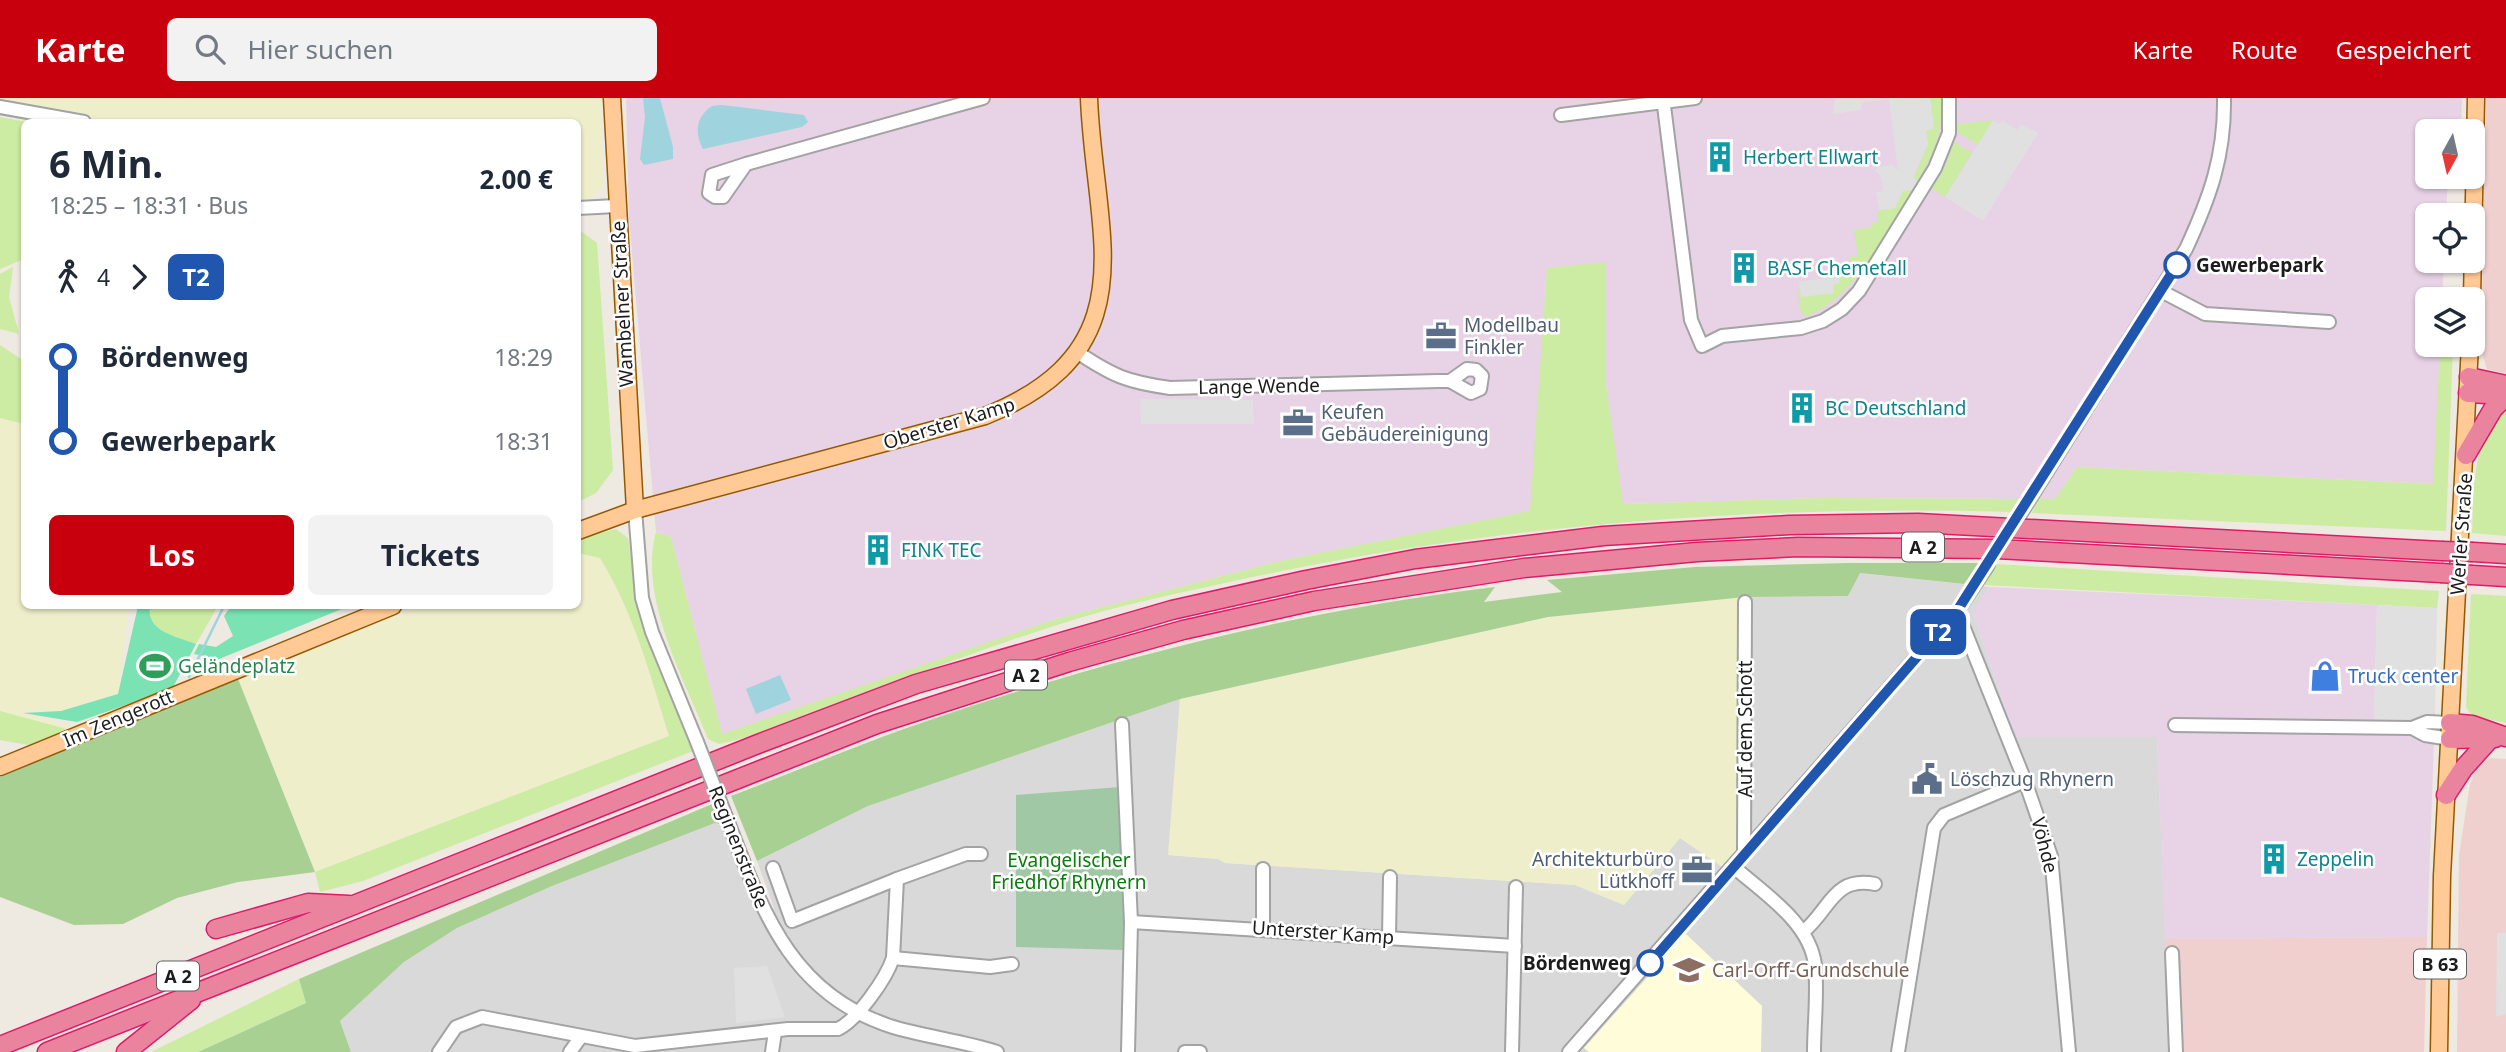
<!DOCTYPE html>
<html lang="de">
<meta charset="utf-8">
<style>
body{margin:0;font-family:"Noto Sans",sans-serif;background:#f2f2f3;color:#1f2937;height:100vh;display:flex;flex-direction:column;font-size:26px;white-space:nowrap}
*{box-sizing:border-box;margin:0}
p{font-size:23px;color:#747a83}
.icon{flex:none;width:38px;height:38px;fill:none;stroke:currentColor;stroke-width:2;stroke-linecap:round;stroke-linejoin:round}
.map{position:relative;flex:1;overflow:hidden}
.drawer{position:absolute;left:21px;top:21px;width:560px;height:490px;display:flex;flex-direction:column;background:#fff;border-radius:10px;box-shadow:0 2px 5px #0004}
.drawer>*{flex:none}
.badge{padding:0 14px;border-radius:10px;font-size:24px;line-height:46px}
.needle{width:46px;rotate:188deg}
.controls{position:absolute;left:2415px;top:21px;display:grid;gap:14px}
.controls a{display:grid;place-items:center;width:70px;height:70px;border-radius:10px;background:#fff;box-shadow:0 2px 5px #0004;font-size:35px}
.map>.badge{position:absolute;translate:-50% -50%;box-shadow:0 0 0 4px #fff}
.legs{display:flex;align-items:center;gap:10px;height:77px;padding:0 28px;font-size:23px}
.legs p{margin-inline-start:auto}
.summary{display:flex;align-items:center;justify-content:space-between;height:119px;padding:0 28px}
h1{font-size:38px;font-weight:700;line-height:52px}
.action{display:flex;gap:14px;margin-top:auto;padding:14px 28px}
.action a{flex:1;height:80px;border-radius:10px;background:#c8000d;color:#fff;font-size:28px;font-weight:700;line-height:80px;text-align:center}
.action a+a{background:#f2f2f3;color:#1f2937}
ul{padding:0 28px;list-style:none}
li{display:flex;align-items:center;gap:24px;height:84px;font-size:26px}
li i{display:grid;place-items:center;width:10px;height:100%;margin:0 9px;background:currentColor}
li i::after{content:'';width:18px;height:18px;margin:-9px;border:5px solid;border-radius:50%;background:#fff}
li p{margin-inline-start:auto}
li:first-child i{background:linear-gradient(#0000 50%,currentColor 0)}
li:last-child i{background:linear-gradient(currentColor 50%,#0000 0)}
header{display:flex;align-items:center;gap:42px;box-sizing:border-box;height:98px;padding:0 35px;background:#c8000d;color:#fff}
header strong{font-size:33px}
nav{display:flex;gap:38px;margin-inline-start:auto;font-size:24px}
.search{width:490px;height:63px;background:#f2f2f3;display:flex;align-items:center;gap:18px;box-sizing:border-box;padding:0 24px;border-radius:10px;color:#747a83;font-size:26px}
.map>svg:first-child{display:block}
.residential{fill:#dad9d9}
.commercial{fill:#f0cfcf}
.industrial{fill:#e8d2e5}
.education{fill:#fffcd9}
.farmland{fill:#eeeecb}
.grass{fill:#cceba3}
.forest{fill:#a9d093}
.cemetery{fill:#a1c8a4}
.pitch{fill:#7ae2b3}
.parking{fill:#e0e0e0}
.water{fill:#9fd4de}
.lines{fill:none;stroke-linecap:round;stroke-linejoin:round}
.stream{stroke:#9fd4de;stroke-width:2.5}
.minor-casing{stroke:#a3a3a3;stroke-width:16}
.major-casing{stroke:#945900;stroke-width:19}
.highway-casing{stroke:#de1b6b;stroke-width:21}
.minor{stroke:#fff;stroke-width:12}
.major{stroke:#ffca95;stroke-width:16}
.highway{stroke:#ea849e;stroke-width:18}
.minor-bridge-casing{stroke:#a3a3a3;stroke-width:16;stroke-linecap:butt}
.highway-bridge-casing{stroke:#de1b6b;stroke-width:21;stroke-linecap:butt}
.minor-bridge{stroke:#fff;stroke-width:12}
.highway-bridge{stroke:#ea849e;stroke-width:18}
.line-1-casing{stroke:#fff;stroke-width:16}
.line-1{stroke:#2056ae;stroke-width:10}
.stop-1-dot{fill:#fff;stroke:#2056ae;stroke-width:3.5}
.labels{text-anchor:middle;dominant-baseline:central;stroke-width:5;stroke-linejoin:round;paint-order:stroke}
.shield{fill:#fff;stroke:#606060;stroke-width:2}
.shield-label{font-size:18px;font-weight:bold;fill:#1c1c1c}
.culture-label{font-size:19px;fill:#0d838f;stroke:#fff;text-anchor:start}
.stop-label{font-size:19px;font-weight:bold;fill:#1c1c1c;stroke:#fff;text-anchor:start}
.street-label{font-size:19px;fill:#1c1c1c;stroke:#fff}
.service-label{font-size:19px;fill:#4e5e75;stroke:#fff;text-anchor:start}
.leisure-label{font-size:19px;fill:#27864d;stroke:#fff;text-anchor:start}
.shop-label{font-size:19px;fill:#366cbe;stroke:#fff;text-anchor:start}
.park-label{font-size:19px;fill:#067e08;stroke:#fff}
.education-label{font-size:19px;fill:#785e54;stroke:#fff;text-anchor:start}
</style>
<header>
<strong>Karte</strong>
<div class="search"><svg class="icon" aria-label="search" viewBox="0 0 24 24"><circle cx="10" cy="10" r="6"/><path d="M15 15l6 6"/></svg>Hier suchen</div>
<nav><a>Karte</a><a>Route</a><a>Gespeichert</a></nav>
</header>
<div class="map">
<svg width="2506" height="954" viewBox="0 0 2506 954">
<rect width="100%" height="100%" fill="#eee9e1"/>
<polygon class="residential" points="1859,475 1989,489 1973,515 2015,639 2157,639 2170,954 351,954 340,923 404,864 457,830 552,788 715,725 722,728 762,817 774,810 757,763 868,708 1180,601 1169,757 1218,761 1225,765 1575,787 1624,807 1680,740 1727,772 1745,499 1848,498"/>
<g class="commercial">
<polygon points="2486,0 2506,0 2506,276 2487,271 2481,252"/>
<polygon points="2491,660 2506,661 2506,954 2457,954 2459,757 2470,686 2478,668"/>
<polygon points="2427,839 2424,954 2170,954 2165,841"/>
</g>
<g class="industrial">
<polygon points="626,0 2462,0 2461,33 2427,33 2427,79 2448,79 2446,117 2427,117 2427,163 2444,163 2442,201 2427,201 2427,247 2440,247 2434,386 2077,369 2055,401 1823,400 1622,406 1606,286 1606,165 1547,170 1531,413 1285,462 1056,521 722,637 671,439 656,434 629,120"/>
<polygon points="1989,489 2377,507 2374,625 2426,621 2435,613 2427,839 2165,841 2157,639 2015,639 1973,515"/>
</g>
<polygon class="education" points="1686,836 1762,908 1761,954 1589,954 1584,950"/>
<g class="farmland">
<polygon points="0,0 601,0 603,87 591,100 578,102 578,24 101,24 0,5"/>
<polygon points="0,320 24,326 24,508 129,508 118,596 61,613 16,612 76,630 74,633 0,613"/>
<polygon points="578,455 600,460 612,480 636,530 669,638 315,774 238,581 419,508 578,508"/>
<polygon points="1745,499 1742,753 1727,772 1680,740 1624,807 1575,787 1225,765 1218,761 1168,757 1180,601 1548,519"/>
</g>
<g class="grass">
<path d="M 1930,0 L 1941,0 C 1944,33 1934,55 1917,84 L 1914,79 L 1928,46 L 1926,32 L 1934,31 Z"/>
<polygon points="0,19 27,24 24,24 24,161 0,171"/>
<polygon points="1993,22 1978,47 1956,33 1957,26"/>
<polygon points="1954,44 1972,55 1945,99 1931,90 1945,69"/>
<path d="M 1903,92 L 1912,92 C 1883,138 1858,198 1805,219 L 1800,212 L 1798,192 L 1800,192 L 1802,199 L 1833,195 L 1833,186 L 1840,185 L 1839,178 L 1851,176 L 1849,159 L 1858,158 L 1854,132 L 1872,129 L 1871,125 L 1878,124 L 1877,113 L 1895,110 Z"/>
<polygon points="578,131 597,145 613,372 596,395 578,404"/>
<path d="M 1606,164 L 1606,286 L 1623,406 L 1823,400 L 2022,401 L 2013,414 C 1756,407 1500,426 1248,480 C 1184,494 1117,507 1054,528 C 954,560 855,600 757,637 L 719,646 L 708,641 C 684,580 638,500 656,434 L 671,439 L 722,636 L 1056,521 L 1285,462 L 1530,413 L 1547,170 Z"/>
<polygon points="13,169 9,199 19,236 0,231 0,176"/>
<polygon points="0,247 24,263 24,326 0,320"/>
<polygon points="2440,247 2453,247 2446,433 2032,415 2038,401 2055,401 2077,369 2433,386"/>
<path d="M 2506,313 L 2506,438 L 2472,435 C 2474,398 2471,336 2506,313 Z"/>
<path d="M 616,431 L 628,440 L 638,510 L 693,653 L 363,783 L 320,794 L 315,774 L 669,638 C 650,576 634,515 600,460 L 578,455 L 578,441 Z"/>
<polygon points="1979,465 2439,493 2437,510 1964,486"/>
<polygon points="2471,496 2506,498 2506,625 2472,618 2466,609"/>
<path d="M 150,508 L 218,508 L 196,546 C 176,538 146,534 150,508 Z"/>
<polygon points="0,613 74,633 39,649 0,642"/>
<polygon points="299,881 306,905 198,954 151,954"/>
</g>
<g class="forest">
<path d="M 1849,465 L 1979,465 L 1964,486 L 1860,475 L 1848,498 L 1745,499 L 1548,519 L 1180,601 L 868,708 L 757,763 L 731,698 C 795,674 859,646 924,624 C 1108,561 1301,512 1495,489 L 1484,504 L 1562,494 L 1547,482 L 1695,469 Z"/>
<polygon points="238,581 315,774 238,784 177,800 123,826 74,827 0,799 0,679"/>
<polygon points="712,706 722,727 715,725 552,788 457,830 404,864 340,923 351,954 198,954 306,905 299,881"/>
</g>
<polygon class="cemetery" points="1120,689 1124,852 1016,849 1016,697"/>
<g class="pitch">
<path d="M 138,508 L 150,508 C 146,534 176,538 196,546 L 172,591 L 77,624 L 23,615 L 61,613 L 118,596 Z"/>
<polygon points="231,508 349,508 219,561 194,556 199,546 216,549 233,538 224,518"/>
</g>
<g class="parking">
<polygon points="1835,0 1930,0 1934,31 1926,32 1928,46 1914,78 1917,84 1912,92 1903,93 1895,110 1879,112 1876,94 1883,93 1881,79 1875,72 1878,69 1892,67 1898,72 1889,1 1861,5 1862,12 1833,16"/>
<polygon points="1993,22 2000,26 2002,22 2017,32 2021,26 2038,35 1983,123 1945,99"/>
<polygon points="1839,178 1840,185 1833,187 1834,195 1801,199 1799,184"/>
<polygon points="1140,301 1253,302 1254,326 1141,326"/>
<polygon points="2377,507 2437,510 2435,613 2426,621 2412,625 2374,626"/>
<polygon points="2497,835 2506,835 2506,916 2496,919"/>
<polygon points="767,868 785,919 736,925 734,870"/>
</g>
<g class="water">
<polygon points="643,0 660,0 673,49 673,61 644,67 640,61 645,19"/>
<path d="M 722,7 L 804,17 L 808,24 L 802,29 L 703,51 C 694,34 696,19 712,8 Z"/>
<polygon points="780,577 791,602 756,616 746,591"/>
</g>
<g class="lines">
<polyline class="stream" points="189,579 224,508"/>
<defs>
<g id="minor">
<polyline points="1663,0 1691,222 1702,248 1722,238 1801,230 1823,223 1842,211 1859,193 1935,70 1949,35 1949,0"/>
<polyline points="0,9 84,24"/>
<polyline points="1561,17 1695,0"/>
<polyline points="746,66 723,99 715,99 709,95 712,77 746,66 983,0"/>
<polyline points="578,110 616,108"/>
<polyline points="2161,193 2205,216 2329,224"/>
<path d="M 1077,254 C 1113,278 1127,284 1170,290 L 1438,283 L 1450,283 L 1471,295 L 1480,291 L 1482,278 L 1476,272 L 1467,271 L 1450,283"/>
<polyline points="635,412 642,500 652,534 697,644"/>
<path d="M 2021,415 L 2186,151 C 2210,99 2225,58 2224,0"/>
<polyline points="1957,513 2025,683 2051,758 2069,954"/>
<polyline points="1122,626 1131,824 1128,954"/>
<polyline points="2175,627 2412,630 2427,624 2450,625"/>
<polyline points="2412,630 2425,637 2450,641"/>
<path d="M 728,724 C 763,814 791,897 893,929 C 927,939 963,943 997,954"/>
<polyline points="1744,757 1745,504"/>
<path d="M 1734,769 C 1763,795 1810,824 1815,867 C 1818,895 1814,926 1814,954"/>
<polyline points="773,770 792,823 897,781"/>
<polyline points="1131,824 1515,848"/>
<polyline points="1263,830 1263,771"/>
<path d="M 1803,834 C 1830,812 1833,778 1875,786"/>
<polyline points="1389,839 1390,779"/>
<polyline points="2172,855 2176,954"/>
<polyline points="893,860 990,869 1012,866"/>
<path d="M 439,954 L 456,929 L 482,919 L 635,948 L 788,931 L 838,931 C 857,922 886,881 893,860 L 897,781 L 966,756 L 981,756"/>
<polyline points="570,954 580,940"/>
<polyline points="772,954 775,934"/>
<polyline points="1185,954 1200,954"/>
<polyline points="1512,954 1516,789"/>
<polyline points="1569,954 1957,513 1988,467"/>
<polyline points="1898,954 1934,730 1944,717 2025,683"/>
</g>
<g id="major">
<polyline points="612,0 635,412"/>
<polyline points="2472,201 2476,0"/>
<path d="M 578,433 L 635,412 L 985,318 C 1152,251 1094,137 1089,0"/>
<polyline points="0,669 393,508"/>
<polyline points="2439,954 2442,778 2470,247"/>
</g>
<g id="highway">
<polyline points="2469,279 2506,287"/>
<polyline points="2468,295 2506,297"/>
<polyline points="2466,357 2493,311 2506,298"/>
<polyline points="2473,454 2506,456"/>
<polyline points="2472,477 2506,479"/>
<polyline points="2450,625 2472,627 2506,639"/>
<polyline points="2450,641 2495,640"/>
<polyline points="2446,697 2463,671 2489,642"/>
<polyline points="216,831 308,805 349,807"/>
<polyline points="0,948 758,646 916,586 1172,512 1306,482 1415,461 1603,438 1789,427 1918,425 2442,453"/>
<polyline points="47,954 877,626 1069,564 1183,532 1314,503 1524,470 1697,454 1798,449 1997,451 2441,475"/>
<polyline points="126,954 191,902"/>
</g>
</defs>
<use href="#minor" class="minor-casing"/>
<use href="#major" class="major-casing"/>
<use href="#highway" class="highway-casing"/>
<use href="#minor" class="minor"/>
<use href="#major" class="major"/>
<use href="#highway" class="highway"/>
<defs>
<polyline id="minor-bridge" points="697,644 728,724"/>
<g id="highway-bridge">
<polyline points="2442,453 2473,454"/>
<polyline points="2441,475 2472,477"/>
</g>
</defs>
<use href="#minor-bridge" class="minor-bridge-casing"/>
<use href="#highway-bridge" class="highway-bridge-casing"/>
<use href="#minor-bridge" class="minor-bridge"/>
<use href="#highway-bridge" class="highway-bridge"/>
</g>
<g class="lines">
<defs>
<polyline id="line-1" points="1650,865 1957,513 2177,167"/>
</defs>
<use href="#line-1" class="line-1-casing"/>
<use href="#line-1" class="line-1"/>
</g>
<defs>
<symbol id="building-bare" viewBox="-9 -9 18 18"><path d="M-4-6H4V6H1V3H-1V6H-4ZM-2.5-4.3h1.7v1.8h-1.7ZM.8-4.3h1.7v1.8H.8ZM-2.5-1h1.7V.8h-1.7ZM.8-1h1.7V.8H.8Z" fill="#0f9aa8" stroke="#fff" stroke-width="2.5" paint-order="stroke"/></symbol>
<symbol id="office-bare" viewBox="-9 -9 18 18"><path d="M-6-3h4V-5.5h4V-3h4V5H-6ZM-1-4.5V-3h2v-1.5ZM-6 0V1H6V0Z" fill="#5c6f8a" stroke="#fff" stroke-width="2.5" paint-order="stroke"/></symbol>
<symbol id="stadium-bare" viewBox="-9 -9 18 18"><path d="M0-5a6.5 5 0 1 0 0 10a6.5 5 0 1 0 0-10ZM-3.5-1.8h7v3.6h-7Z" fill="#2e9e5b" stroke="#fff" stroke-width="2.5" paint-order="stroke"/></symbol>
<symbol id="shop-bare" viewBox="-9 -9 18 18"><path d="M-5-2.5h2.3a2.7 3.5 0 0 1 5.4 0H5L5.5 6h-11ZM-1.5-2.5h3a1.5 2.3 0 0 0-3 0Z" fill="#3f7fe0" stroke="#fff" stroke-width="2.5" paint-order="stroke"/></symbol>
<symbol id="civic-bare" viewBox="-9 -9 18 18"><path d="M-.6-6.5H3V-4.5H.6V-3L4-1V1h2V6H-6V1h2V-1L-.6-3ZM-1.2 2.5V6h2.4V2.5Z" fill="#5c6f8a" stroke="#fff" stroke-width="2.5" paint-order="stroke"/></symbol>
<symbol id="school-bare" viewBox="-9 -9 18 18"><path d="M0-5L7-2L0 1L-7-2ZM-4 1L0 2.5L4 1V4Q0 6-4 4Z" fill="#8d6e63" stroke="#fff" stroke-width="2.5" paint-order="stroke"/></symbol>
</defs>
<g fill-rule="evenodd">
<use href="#building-bare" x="1698" y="37" width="44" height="44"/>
<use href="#building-bare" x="1722" y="148" width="44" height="44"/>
<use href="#office-bare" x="1419" y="216" width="44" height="44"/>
<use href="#building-bare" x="1780" y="288" width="44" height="44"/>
<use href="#office-bare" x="1276" y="303" width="44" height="44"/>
<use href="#building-bare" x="856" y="430" width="44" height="44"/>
<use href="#stadium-bare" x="133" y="546" width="44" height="44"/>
<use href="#shop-bare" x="2303" y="556" width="44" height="44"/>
<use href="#civic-bare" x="1905" y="659" width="44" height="44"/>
<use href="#building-bare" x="2252" y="739" width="44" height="44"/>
<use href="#office-bare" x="1675" y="750" width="44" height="44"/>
<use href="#school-bare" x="1667" y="850" width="44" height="44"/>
</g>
<g class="stop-1-dot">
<circle cx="2177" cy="167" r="12"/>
<circle cx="1650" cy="865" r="12"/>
</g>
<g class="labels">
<g class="shield">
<rect x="1902" y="434.5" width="42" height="29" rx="5"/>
<rect x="1005" y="562.5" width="42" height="29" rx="5"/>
<rect x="2414" y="851.5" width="52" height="29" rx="5"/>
<rect x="157" y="863.5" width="42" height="29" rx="5"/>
</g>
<g class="shield-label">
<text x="1923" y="449">A 2</text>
<text x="1026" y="577">A 2</text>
<text x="2440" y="866">B 63</text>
<text x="178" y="878">A 2</text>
</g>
<g class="culture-label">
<text x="1743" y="59">Herbert Ellwart</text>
<text x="1767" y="170">BASF Chemetall</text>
<text x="1825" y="310">BC Deutschland</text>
<text x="901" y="452">FINK TEC</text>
<text x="2297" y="761">Zeppelin</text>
</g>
<g class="stop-label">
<text x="2196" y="167">Gewerbepark</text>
<text x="1631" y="865" text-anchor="end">Bördenweg</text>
</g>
<g class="street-label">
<text transform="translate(622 206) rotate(-93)">Wambelner Straße</text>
<text transform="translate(1259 288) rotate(-1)">Lange Wende</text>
<text transform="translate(949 325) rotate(-17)">Oberster Kamp</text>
<text transform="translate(2461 436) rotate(-86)">Werler Straße</text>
<text transform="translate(118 620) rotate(-23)">Im Zengerott</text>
<text transform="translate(1745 631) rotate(-90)">Auf dem Schott</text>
<text transform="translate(2045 747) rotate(76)">Vöhde</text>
<text transform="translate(739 749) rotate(68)">Reginenstraße</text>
<text transform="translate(1323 834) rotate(4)">Unterster Kamp</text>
</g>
<g class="service-label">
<text x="1464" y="227">Modellbau<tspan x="1464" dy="22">Finkler</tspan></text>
<text x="1321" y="314">Keufen<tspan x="1321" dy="22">Gebäudereinigung</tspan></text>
<text x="1950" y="681">Löschzug Rhynern</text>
<text x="1674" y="761" text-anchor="end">Architekturbüro<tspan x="1674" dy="22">Lütkhoff</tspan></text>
</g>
<g class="leisure-label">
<text x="178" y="568">Geländeplatz</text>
</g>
<g class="shop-label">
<text x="2348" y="578">Truck center</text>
</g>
<g class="park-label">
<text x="1069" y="762">Evangelischer<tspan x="1069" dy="22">Friedhof Rhynern</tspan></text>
</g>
<g class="education-label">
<text x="1712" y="872">Carl-Orff-Grundschule</text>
</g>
</g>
</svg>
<div class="controls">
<a><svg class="needle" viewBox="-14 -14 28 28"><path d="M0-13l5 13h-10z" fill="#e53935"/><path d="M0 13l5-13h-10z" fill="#747a83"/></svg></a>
<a><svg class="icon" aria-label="locate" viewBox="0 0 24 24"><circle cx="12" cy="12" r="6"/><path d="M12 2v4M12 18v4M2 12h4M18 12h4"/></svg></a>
<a><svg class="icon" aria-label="layers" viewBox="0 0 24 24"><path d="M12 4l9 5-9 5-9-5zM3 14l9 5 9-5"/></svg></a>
</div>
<b class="badge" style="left:1938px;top:534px;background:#2056ae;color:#fff">T2</b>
<section class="drawer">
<div class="summary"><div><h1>6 Min.</h1><p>18:25 – 18:31 · Bus</p></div><b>2.00 €</b></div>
<div class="legs"><svg class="icon" aria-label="walk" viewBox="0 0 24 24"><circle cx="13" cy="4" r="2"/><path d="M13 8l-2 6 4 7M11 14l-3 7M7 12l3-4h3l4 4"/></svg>4<svg class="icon" aria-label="forward" viewBox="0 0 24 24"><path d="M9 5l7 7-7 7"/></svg><b class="badge" style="background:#2056ae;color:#fff">T2</b></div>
<ul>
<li><i style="color:#2056ae"></i><b>Bördenweg</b><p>18:29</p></li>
<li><i style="color:#2056ae"></i><b>Gewerbepark</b><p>18:31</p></li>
</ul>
<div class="action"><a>Los</a><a>Tickets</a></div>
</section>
</div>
